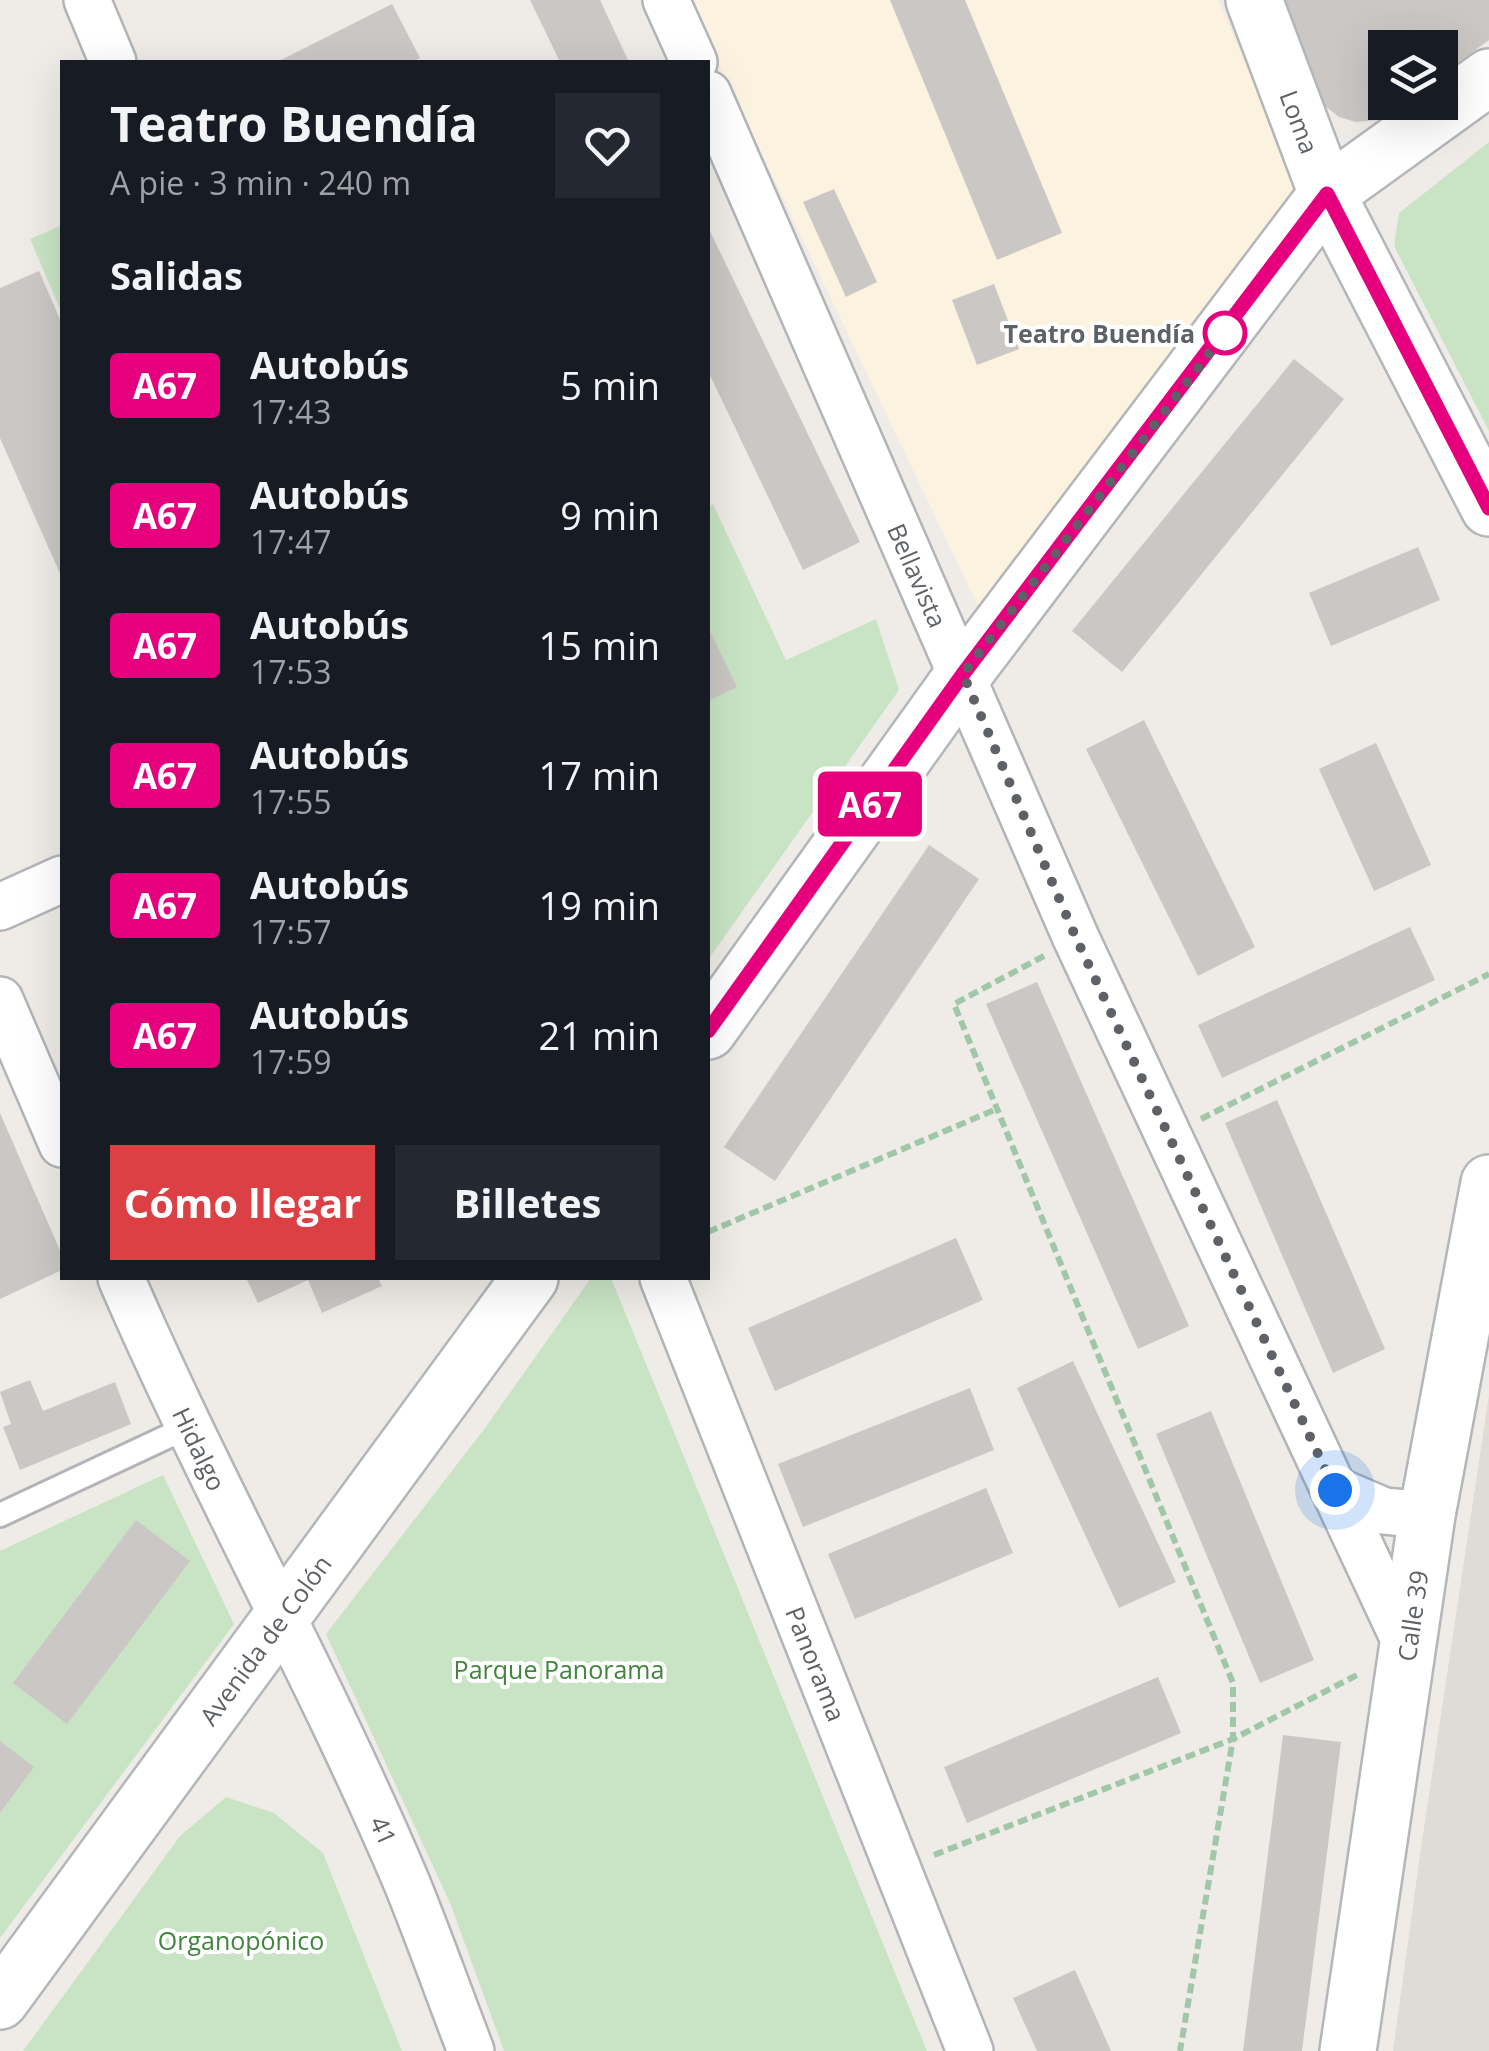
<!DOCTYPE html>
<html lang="es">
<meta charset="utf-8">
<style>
body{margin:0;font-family:"Open Sans",sans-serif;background:#242831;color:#f1f3f6;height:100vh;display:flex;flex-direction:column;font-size:38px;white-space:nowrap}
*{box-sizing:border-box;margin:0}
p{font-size:32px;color:#9ea1a6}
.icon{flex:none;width:55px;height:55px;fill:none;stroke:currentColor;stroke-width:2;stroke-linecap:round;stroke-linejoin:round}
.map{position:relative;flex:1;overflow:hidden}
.drawer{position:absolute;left:60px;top:60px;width:650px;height:1220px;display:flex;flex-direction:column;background:#171b24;border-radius:0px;box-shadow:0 10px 40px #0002}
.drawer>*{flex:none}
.badge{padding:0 20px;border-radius:8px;font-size:35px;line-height:65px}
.fabs{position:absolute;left:1368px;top:30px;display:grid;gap:20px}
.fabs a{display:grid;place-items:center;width:90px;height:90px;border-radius:0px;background:#171b24;box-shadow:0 10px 40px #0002;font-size:50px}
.you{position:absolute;width:50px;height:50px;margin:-25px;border:8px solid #fff;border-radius:50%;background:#1a73e8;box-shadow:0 0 0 15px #1a73e833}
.map>.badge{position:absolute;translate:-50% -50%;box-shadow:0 0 0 5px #fff}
h2{padding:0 50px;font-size:38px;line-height:90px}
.round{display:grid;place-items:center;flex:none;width:105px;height:105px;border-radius:0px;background:#242831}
.headline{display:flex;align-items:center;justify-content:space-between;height:170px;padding:0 50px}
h1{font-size:48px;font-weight:700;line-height:75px}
.cta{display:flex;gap:20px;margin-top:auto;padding:20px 50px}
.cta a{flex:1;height:115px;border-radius:0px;background:#dc4045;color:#fff;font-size:40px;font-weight:700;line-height:115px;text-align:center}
.cta a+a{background:#242831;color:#f1f3f6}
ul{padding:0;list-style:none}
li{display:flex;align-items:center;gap:30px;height:130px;padding:0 50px}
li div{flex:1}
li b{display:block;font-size:38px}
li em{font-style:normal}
li .badge{min-width:110px;font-weight:700;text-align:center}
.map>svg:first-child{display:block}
.commercial{fill:#fbf2df}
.education{fill:#dfdbd5}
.green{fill:#c9e4c5}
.building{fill:#cbc7c4}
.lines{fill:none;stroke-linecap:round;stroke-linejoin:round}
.lane-casing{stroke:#b2b4b8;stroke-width:28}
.street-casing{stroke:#b2b4b8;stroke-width:50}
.secondary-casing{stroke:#b3b6ba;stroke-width:60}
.path{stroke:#a0c7a7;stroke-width:6;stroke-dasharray:10 5;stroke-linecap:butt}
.lane{stroke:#fff;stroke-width:22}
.street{stroke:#fff;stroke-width:45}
.secondary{stroke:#fff;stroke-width:55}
.line-casing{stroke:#fff;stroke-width:22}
.line{stroke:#e6007e;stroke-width:15}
.walk{stroke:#5e6266;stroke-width:10;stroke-dasharray:0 18}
.stop-dot{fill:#fff;stroke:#e6007e;stroke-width:5}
.labels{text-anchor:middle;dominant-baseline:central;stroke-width:8;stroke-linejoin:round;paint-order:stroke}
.street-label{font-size:25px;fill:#5e6266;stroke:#fff}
.stop-label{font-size:25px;font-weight:bold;fill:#5e6266;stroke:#fff;text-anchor:end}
.park-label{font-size:25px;fill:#42853d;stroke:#fff}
</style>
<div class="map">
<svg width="1489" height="2051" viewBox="0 0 1489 2051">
<rect width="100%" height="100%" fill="#efece7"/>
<polygon class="commercial" points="688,0 1218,0 1303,195 980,610"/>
<polygon class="education" points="1489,1395 1489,2051 1393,2051 1421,1848"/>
<g class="green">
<polygon points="1489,142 1489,431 1394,246 1399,213"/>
<polygon points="62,225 62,313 30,239"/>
<polygon points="713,504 786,660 876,619 899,690 708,960 708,507"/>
<polygon points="591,1278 611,1278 927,2051 504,2051 450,1903 326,1634 485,1428"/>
<polygon points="163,1475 234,1624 0,1938 0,1551"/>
<polygon points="226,1797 274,1813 323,1853 402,2051 23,2051 180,1836"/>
</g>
<g class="building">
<polygon points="530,0 600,0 629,62 560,62"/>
<polygon points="890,0 965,0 1062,233 997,260"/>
<polygon points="1280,0 1489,0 1489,40 1440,75 1440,48 1385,48 1385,102 1402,102 1377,120 1356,122 1339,117 1325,106"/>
<polygon points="392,4 420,58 412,62 277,62"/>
<polygon points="834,189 877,282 846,297 803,202"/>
<polygon points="708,227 860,542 803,570 708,371"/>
<polygon points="39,271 62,324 62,578 0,438 0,288"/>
<polygon points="994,284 1019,349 977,365 952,300"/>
<polygon points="1294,359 1344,399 1122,672 1072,631"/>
<polygon points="1418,547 1440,600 1331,646 1309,593"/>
<polygon points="708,627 737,687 708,701"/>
<polygon points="1144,720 1255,947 1198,976 1086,749"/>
<polygon points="1376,743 1431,865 1374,891 1319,769"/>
<polygon points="929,845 979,879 775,1181 724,1147"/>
<polygon points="1410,927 1435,980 1222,1078 1198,1025"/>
<polygon points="1037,982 1189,1326 1138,1349 986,1004"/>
<polygon points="1277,1100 1385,1349 1333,1373 1225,1123"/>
<polygon points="0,1113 62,1255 62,1270 0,1299"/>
<polygon points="956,1238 983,1300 775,1391 748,1328"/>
<polygon points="246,1278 378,1278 382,1286 322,1313 308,1280 258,1303"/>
<polygon points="1073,1361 1176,1582 1119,1608 1017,1388"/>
<polygon points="30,1380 43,1411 115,1382 131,1424 20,1470 3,1427 11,1424 0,1392"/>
<polygon points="970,1388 994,1450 803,1527 778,1464"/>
<polygon points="1211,1411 1314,1660 1260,1683 1156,1434"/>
<polygon points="986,1488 1013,1553 855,1619 828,1554"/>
<polygon points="136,1520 190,1561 67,1724 13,1683"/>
<polygon points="1158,1677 1181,1733 967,1823 944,1767"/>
<polygon points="1283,1735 1341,1742 1302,2051 1243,2051"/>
<polygon points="0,1741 34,1767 0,1813"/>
<polygon points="1075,1970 1111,2051 1037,2051 1013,1998"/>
</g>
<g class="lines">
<defs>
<polyline id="lane" points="0,1515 186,1428"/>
<g id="street">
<polyline points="87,0 113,62"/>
<polyline points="666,0 694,62"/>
<path id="s1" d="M 708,94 L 1076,938 L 1408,1648"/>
<polyline points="0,907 62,879"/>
<polyline points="0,1000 62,1144"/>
<path id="s2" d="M 121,1278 C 209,1482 319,1676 406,1881 C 429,1937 449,1994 471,2051"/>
<path id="s3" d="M 663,1278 L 970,2051"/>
<polyline points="1335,1490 1384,1511 1427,1515"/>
</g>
<g id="secondary">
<path id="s4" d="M 1254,0 L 1327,194 L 1489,508"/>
<polyline points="708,1031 963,675 1327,194 1489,77"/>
<path id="s5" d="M 0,2001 L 530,1278"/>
<path id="s6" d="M 1348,2051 L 1427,1515 L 1489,1183"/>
</g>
</defs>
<use href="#lane" class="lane-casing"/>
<use href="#street" class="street-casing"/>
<use href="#secondary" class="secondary-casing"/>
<g class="path">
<polyline points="1044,956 954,1004 1233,1683 1233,1739 1180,2051"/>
<polyline points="1201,1119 1489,974"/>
<polyline points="708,1232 999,1108"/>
<polyline points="934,1855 1233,1739 1359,1674"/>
</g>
<use href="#lane" class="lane"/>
<use href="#street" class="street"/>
<use href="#secondary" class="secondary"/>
</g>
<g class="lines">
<defs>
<polyline id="line" points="708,1031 963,674 1327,194 1489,508"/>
</defs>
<use href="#line" class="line-casing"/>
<use href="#line" class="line"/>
<polyline class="walk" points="1225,333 1228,329 963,674 1076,938 1335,1490"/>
</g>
<circle class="stop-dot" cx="1225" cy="333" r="20"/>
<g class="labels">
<g class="street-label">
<text stroke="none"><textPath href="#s4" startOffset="130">Loma</textPath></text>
<text stroke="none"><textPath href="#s1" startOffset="525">Bellavista</textPath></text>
<text stroke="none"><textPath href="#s2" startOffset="188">Hidalgo</textPath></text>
<text stroke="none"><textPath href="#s6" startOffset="440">Calle 39</textPath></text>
<text stroke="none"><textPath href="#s5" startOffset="448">Avenida de Colón</textPath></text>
<text stroke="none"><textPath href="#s3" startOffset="415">Panorama</textPath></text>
<text stroke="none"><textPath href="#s2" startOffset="612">41</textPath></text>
</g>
<g class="stop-label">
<text x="1195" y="333">Teatro Buendía</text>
</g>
<g class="park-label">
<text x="559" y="1669">Parque Panorama</text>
<text x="241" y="1940">Organopónico</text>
</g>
</g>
</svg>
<div class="fabs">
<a><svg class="icon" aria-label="layers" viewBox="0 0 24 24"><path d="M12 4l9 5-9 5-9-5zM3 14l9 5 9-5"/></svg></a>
</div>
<div class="you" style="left:1335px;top:1490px"></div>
<b class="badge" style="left:870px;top:804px;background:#e6007e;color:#fff">A67</b>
<section class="drawer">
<div class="headline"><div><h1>Teatro Buendía</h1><p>A pie · 3 min · 240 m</p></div><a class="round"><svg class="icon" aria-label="heart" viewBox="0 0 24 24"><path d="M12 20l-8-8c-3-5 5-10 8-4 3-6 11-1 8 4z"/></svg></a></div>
<h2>Salidas</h2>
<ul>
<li><span class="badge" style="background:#e6007e;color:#fff">A67</span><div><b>Autobús</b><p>17:43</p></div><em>5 min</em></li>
<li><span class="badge" style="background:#e6007e;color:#fff">A67</span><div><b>Autobús</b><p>17:47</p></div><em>9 min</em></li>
<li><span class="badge" style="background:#e6007e;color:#fff">A67</span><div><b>Autobús</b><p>17:53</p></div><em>15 min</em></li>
<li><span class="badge" style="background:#e6007e;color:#fff">A67</span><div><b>Autobús</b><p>17:55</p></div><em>17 min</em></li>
<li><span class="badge" style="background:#e6007e;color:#fff">A67</span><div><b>Autobús</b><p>17:57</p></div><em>19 min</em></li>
<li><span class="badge" style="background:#e6007e;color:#fff">A67</span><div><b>Autobús</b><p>17:59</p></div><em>21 min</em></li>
</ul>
<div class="cta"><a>Cómo llegar</a><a>Billetes</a></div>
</section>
</div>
